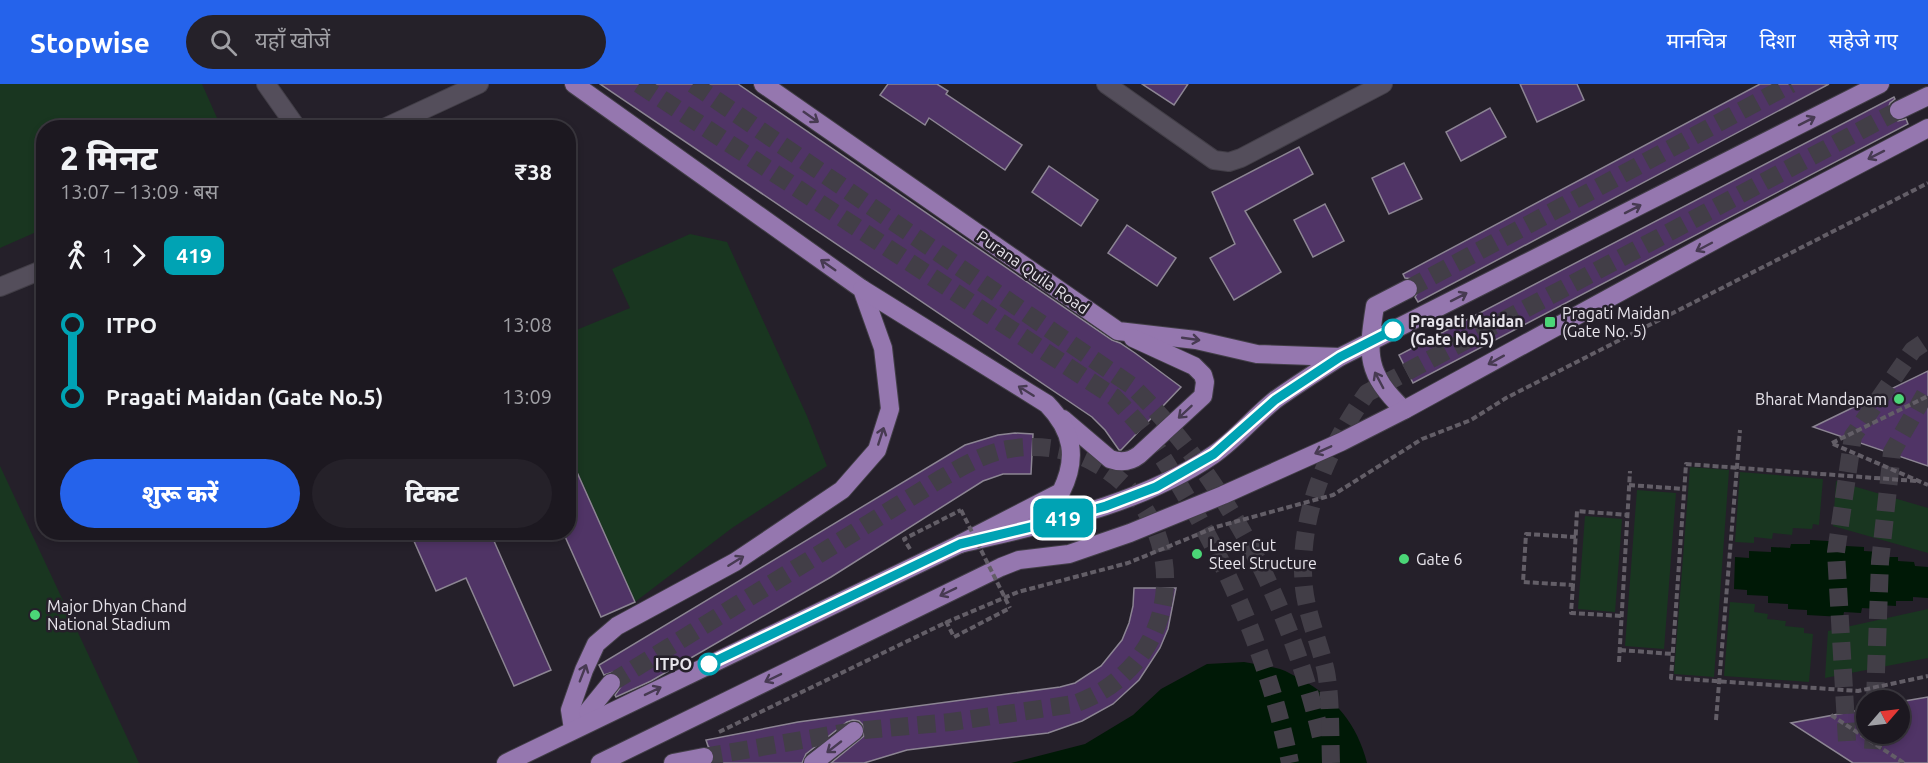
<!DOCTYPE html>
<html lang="hi">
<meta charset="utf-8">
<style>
body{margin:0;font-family:Ubuntu,"Noto Sans Devanagari",sans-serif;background:#252129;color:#f1f3f6;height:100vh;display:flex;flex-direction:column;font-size:22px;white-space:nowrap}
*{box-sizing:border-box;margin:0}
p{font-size:20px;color:#a0a0a5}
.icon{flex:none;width:33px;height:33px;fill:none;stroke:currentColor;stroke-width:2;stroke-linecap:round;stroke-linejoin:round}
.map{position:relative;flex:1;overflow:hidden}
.side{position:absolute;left:36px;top:36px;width:540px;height:420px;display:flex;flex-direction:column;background:#1c1820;border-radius:24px;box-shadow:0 3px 9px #0003,0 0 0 2px #3a373e}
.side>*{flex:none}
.badge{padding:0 12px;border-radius:9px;font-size:21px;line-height:39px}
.needle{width:39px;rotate:62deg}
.fabs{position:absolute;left:1856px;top:606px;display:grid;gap:12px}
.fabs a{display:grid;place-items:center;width:54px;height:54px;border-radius:50%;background:#1c1820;box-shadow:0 3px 9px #0003,0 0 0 2px #3a373e;font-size:30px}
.map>.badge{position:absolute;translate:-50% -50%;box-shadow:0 0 0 3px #fff}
.legs{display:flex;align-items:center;gap:9px;height:66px;padding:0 24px;font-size:20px}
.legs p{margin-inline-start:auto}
.overview{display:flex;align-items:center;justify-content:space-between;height:102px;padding:0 24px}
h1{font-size:33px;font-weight:800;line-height:45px}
.primary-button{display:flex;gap:12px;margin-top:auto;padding:12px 24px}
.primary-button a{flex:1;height:69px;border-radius:36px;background:#2563eb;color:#fff;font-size:24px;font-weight:800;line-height:69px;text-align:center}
.primary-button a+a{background:#252129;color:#f1f3f6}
ul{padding:0 24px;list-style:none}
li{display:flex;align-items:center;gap:21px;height:72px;font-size:22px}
li i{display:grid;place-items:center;width:9px;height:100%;margin:0 8px;background:currentColor}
li i::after{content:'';width:15px;height:15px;margin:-8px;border:4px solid;border-radius:50%;background:#1c1820}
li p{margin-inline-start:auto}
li:first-child i{background:linear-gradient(#0000 50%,currentColor 0)}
li:last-child i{background:linear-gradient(currentColor 50%,#0000 0)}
header{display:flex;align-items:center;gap:36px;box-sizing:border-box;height:84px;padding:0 30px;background:#2563eb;color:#fff}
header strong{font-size:28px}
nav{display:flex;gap:33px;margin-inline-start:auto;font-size:21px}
.search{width:420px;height:54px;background:#252129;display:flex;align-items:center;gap:15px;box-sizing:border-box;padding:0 21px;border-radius:33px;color:#a0a0a5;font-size:22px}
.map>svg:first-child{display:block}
.green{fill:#193620}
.water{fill:#001906}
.building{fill:#503466;stroke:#8c8593;stroke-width:1.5}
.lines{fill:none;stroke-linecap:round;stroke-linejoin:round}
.minor-tunnel{stroke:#423e47;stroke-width:18;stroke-dasharray:18 9;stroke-linecap:butt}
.major-tunnel{stroke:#423e47;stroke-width:18;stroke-dasharray:18 9;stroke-linecap:butt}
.minor-casing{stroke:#423e47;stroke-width:20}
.major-casing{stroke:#423e47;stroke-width:20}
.path{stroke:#635e67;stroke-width:4;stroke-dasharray:6 3;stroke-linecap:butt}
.minor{stroke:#544e5b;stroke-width:18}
.major{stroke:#9577af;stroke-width:18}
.path-bridge{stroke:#635e67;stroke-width:4;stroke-dasharray:6 3;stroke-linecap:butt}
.oneway{stroke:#473a52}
.line-1-casing{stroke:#fff;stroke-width:14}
.line-1{stroke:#00a3b4;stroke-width:9}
.poi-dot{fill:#4bd677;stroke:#25202a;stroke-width:2}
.stop-1-dot{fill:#fff;stroke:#00a3b4;stroke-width:3}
.labels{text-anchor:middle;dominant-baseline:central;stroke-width:5;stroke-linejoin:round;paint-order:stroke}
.street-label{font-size:16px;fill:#e8e5ec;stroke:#25202a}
.poi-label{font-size:16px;fill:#e8e5ec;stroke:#25202a;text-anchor:start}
.stop-label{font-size:16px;font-weight:bold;fill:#e8e5ec;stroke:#25202a;text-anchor:start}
</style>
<header>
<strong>Stopwise</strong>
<div class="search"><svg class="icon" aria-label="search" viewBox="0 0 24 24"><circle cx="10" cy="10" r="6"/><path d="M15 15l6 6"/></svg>यहाँ खोजें</div>
<nav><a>मानचित्र</a><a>दिशा</a><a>सहेजे गए</a></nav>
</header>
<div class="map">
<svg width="1928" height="679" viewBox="0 0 1928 679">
<rect width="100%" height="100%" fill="#25202a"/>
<g class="green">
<polygon points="0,0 202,0 221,43 44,44 43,145 0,164"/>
<polygon points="690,150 727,158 807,332 827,382 732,444 635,518 576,384 569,386 569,249 630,224 612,185"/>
<polygon points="0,382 139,679 0,679"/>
<polygon points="1690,383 1729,386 1714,593 1674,590"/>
<polygon points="1740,388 1823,395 1819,441 1813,440 1812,445 1793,444 1792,451 1773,449 1772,455 1754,453 1754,459 1735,458"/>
<polygon points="1836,397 1928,424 1928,469 1833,442"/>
<polygon points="1637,406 1676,409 1664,565 1625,562"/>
<polygon points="1585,432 1622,435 1615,528 1578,525"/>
<polygon points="1730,518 1755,520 1754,528 1768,530 1767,535 1786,537 1785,542 1804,544 1804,549 1813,550 1809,598 1724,592"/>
<polygon points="1928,525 1928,574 1825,594 1828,547"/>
</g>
<g class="water">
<polygon points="1810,456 1846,458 1846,462 1864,463 1864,467 1880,468 1881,473 1898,473 1898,477 1914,478 1915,482 1928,483 1928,514 1913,513 1913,517 1896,517 1896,522 1879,521 1878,525 1862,524 1861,529 1844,528 1843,533 1807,531 1807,526 1788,525 1788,520 1768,519 1768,512 1747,511 1747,506 1734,505 1735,473 1749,474 1749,467 1771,468 1771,463 1790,464 1791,460 1810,460"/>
<path d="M 1244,578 C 1256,580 1268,582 1280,585 C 1287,587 1294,592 1301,595 C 1335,614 1357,640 1367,679 L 1011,679 L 1085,660 L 1133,631 L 1161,605 L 1207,580 Z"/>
</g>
<g class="building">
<polygon points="600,0 738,0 1112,256 1120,259 1135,269 1181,303 1121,366 1119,366 1105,346 1092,333"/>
<polygon points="888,0 937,0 948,7 946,10 1022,61 1005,86 929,34 925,41 880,11"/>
<polygon points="1142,0 1188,0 1174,21"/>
<polygon points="1520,0 1577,0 1584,16 1537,38"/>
<polygon points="1760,0 1829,0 1418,218 1415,213 1419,206 1418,199 1414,195 1405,194 1403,190"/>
<polygon points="1894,13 1895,15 1890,19 1888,25 1889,31 1898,37 1906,35 1908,40 1413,299 1399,271"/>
<polygon points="1490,24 1506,53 1461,77 1446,48"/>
<polygon points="1299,63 1313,90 1245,127 1281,188 1234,216 1210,174 1235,160 1212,108"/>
<polygon points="1404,79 1422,115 1389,130 1372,94"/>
<polygon points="1049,82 1098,116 1081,142 1032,108"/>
<polygon points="1325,120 1344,157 1313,173 1294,136"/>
<polygon points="1127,141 1176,174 1157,202 1108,169"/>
<polygon points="1928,287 1928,382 1813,343"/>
<polygon points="1015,349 1033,350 1031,390 1003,390 983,397 831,493 651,597 616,613 615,611 622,601 621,594 613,588 604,591 599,581 965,361 998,351"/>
<polygon points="568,368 635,518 601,533 563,448 568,448"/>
<polygon points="410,448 490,448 551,586 514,602 466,494 436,507"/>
<polygon points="1134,504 1176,504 1168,545 1160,564 1139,596 1113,620 1082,637 1048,649 907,666 864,679 831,679 864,652 863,641 859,637 853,636 847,638 806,670 802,679 713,679 715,670 708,662 706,656 798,638 1060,603 1075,599 1101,582 1122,556 1129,539 1133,522"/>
<polygon points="1928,613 1928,679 1853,679 1791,639 1866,625 1866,650 1899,650 1899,618"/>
</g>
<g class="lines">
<g class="minor-tunnel">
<polyline points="1875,616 1880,478 1892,368 1928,305"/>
<polyline points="1847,657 1836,468 1853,352 1913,266 1928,256"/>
<polyline points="1873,665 1874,650"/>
</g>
<g class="major-tunnel">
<path d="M 639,0 L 1114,313 C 1123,323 1133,333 1142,344 C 1158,364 1171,387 1184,409 C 1233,492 1271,584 1290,679"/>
<path d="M 693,0 L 1132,302 C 1228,396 1291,523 1321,653"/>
<polyline points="1408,205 1791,0"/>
<path d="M 611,599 L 942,394 C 963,382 985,369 1009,365 C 1037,360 1068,364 1093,378 C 1173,419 1191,528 1124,590 C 1110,604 1093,613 1074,620 L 951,638 L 854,647 L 704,673"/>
<path d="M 1331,679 C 1330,651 1331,615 1326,588 C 1320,560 1307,532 1304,504 C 1297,433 1327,365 1367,309 L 1899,26"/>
</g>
<defs>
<g id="minor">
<polyline points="266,0 297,44"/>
<polyline points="1106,0 1214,76 1229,78 1241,74 1383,0"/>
<polyline points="384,44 479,0"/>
<polyline points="0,203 44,185"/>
</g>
<g id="major">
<polyline points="763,0 1118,247 1196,256 1257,270 1340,273"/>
<polyline points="1899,26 1928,12"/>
<path d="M 1404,326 C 1366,289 1367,272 1375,222 L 1408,205"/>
<path d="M 1063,335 L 1110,375 C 1121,379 1130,378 1139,371 L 1203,312 L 1205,298 L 1203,291 L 1194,282 L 1133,254"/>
<path d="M 960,460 C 1047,439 1138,422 1213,371 C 1236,355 1254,333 1275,316 C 1296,301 1318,287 1340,273 L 1880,0"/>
<polyline points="576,642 611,599"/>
<polyline points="573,645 570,626 584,586 596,560 617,542 735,478 842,406 877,366 890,325 883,264 862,205 574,0"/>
<path d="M 506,679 L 960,460 L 1061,408 C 1078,374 1073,347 1047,320 L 862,205"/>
<polyline points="600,679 1001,483 1019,476 1069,470 1130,449 1223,411 1341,358 1404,326 1728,149 1928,44"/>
<polyline points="673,679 704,673"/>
<polyline points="813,679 854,647"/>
</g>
</defs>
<use href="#minor" class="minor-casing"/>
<use href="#major" class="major-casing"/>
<g class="path">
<polyline points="1832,359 1928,312"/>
<polyline points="1833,360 1928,401"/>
<polyline points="1916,397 1686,380 1671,594 1858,607 1928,592"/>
<polyline points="1629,401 1684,405"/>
<polyline points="1576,453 1526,450 1523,498 1573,501 1577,427 1627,431"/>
<polyline points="910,465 904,455 961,426"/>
<polyline points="1573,501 1571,529 1622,532"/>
<polyline points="946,537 954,553 1010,524"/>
<polyline points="1620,566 1673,570"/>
<polyline points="1619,578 1630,387"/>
<polyline points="1831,631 1904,679"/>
<polyline points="1716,636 1740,346"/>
<polyline points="719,648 947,538 1018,508 1128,479 1216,443 1333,411 1422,355 1471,336 1506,314 1928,99"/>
</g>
<use href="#minor" class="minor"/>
<use href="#major" class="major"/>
<polyline class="path-bridge" points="961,426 1010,524"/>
</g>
<defs><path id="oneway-shaft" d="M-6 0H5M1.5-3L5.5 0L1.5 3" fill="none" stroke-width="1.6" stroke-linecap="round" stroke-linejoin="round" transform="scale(1.5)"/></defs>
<g class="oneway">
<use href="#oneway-shaft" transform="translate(811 33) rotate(35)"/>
<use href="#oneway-shaft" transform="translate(1807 37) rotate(-27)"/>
<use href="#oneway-shaft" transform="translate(1876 71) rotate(153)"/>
<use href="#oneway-shaft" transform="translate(1633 125) rotate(-27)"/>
<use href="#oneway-shaft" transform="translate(1704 163) rotate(152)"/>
<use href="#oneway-shaft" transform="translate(828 181) rotate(-145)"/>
<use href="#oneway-shaft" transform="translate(1459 213) rotate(-27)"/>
<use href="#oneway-shaft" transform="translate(1191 255) rotate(8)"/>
<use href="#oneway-shaft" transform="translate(1496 276) rotate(151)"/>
<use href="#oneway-shaft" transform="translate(1379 296) rotate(-118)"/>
<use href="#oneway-shaft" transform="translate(1026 307) rotate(-148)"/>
<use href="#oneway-shaft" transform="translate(1185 328) rotate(137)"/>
<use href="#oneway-shaft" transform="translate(881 352) rotate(-72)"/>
<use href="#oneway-shaft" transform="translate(1323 366) rotate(156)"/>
<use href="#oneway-shaft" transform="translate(736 477) rotate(-32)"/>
<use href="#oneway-shaft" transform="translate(948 508) rotate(154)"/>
<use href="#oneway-shaft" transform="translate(583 589) rotate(-69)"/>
<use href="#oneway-shaft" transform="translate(773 594) rotate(154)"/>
<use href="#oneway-shaft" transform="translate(653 607) rotate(-26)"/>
<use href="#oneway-shaft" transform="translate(834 663) rotate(142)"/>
</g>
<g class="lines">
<defs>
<polyline id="line-1" points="709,580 960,460 1035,442 1106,422 1156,403 1214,370 1275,316 1340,273 1393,246"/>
</defs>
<use href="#line-1" class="line-1-casing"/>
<use href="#line-1" class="line-1"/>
</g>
<g class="poi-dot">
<rect x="1544" y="232" width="12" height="12" rx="3"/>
<circle cx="1899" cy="315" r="6"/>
<circle cx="1197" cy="470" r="6"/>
<circle cx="1404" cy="475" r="6"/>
<circle cx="35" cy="531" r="6"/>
</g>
<g class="stop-1-dot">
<circle cx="1393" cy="246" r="10"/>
<circle cx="709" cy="580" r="10"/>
</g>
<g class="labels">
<g class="street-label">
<text transform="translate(1033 188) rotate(35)">Purana Quila Road</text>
</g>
<g class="poi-label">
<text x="1562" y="229">Pragati Maidan<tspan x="1562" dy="18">(Gate No. 5)</tspan></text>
<text x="1887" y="315" text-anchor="end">Bharat Mandapam</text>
<text x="1209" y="461">Laser Cut<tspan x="1209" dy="18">Steel Structure</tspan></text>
<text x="1416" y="475">Gate 6</text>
<text x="47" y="522">Major Dhyan Chand<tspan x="47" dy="18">National Stadium</tspan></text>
</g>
<g class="stop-label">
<text x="1410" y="237">Pragati Maidan<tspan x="1410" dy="18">(Gate No.5)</tspan></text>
<text x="692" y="580" text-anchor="end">ITPO</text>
</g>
</g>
</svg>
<div class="fabs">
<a><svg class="needle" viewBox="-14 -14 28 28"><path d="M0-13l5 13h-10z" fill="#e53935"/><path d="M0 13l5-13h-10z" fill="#a0a0a5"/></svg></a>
</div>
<b class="badge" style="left:1063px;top:434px;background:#00a3b4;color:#fff">419</b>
<section class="side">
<div class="overview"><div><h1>2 मिनट</h1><p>13:07 – 13:09 · बस</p></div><b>₹38</b></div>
<div class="legs"><svg class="icon" aria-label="walk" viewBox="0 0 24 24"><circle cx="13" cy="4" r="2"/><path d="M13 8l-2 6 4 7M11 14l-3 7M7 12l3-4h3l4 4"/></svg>1<svg class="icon" aria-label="forward" viewBox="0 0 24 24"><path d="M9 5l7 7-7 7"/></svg><b class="badge" style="background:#00a3b4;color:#fff">419</b></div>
<ul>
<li><i style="color:#00a3b4"></i><b>ITPO</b><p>13:08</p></li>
<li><i style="color:#00a3b4"></i><b>Pragati Maidan (Gate No.5)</b><p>13:09</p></li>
</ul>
<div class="primary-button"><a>शुरू करें</a><a>टिकट</a></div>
</section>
</div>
